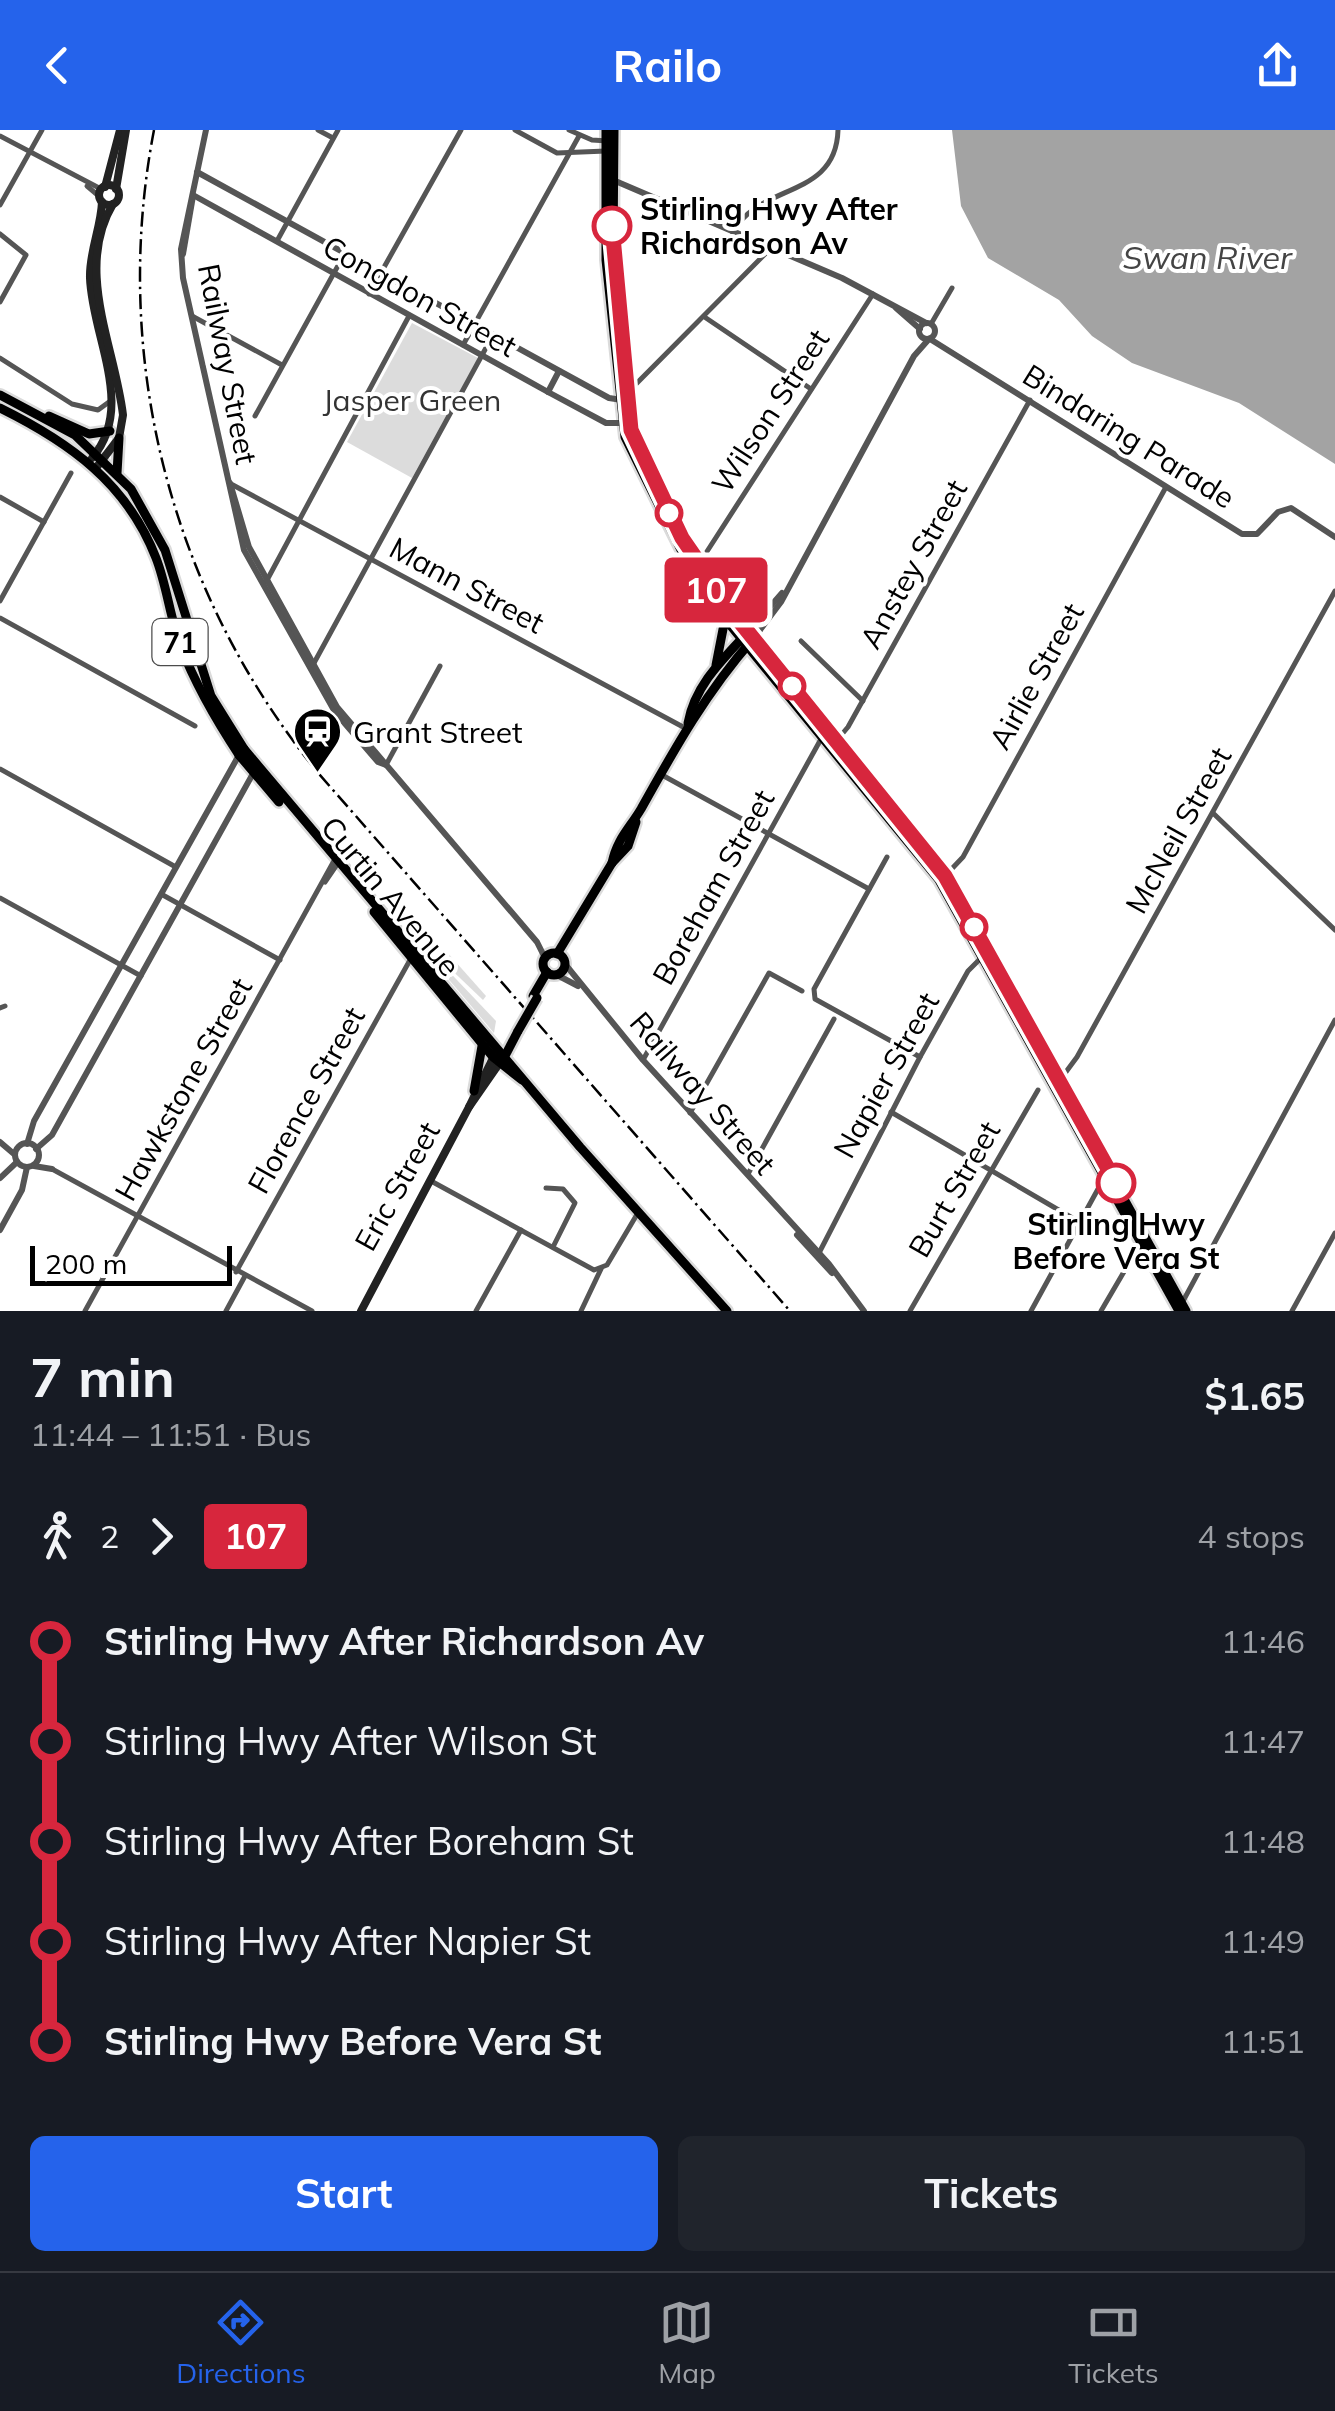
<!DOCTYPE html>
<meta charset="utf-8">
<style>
body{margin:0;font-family:Mulish,sans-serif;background:#20242c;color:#f1f3f6;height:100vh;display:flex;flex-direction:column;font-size:38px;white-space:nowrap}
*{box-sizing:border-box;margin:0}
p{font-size:32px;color:#9ea1a6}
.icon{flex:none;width:55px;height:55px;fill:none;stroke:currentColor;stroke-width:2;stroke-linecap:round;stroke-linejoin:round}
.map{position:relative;height:1181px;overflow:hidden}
.sheet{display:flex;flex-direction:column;background:#171b24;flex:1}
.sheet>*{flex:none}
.badge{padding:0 20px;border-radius:8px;font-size:35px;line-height:65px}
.scale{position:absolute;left:30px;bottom:25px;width:202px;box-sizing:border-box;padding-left:10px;border:5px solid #000;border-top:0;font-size:28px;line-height:35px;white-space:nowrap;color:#000;-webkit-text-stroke:8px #fff;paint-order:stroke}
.map>.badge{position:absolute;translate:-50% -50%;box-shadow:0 0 0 5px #fff}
.legs{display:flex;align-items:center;gap:15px;height:110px;padding:0 30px;font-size:32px}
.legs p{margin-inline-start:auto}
.summary{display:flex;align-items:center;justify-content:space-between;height:170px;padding:0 30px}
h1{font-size:55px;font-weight:700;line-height:75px}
.primary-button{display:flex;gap:20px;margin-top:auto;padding:20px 30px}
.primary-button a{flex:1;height:115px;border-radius:15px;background:#2563eb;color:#fff;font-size:40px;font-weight:700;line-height:115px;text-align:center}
.primary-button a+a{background:#20242c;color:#f1f3f6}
ul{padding:0 30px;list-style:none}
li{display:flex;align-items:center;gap:35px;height:100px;font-size:38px}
li i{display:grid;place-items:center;width:15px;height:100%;margin:0 12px;background:currentColor}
li i::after{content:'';width:25px;height:25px;margin:-12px;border:8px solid;border-radius:50%;background:#171b24}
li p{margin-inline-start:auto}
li:first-child i{background:linear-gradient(#0000 50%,currentColor 0)}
li:last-child i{background:linear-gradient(currentColor 50%,#0000 0)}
header{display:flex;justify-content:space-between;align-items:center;height:130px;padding:0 30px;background:#2563eb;color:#fff;font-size:45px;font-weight:700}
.tab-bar{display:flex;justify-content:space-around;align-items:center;height:140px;border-top:2px solid #363941;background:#171b24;font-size:28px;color:#9ea1a6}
.tab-bar a{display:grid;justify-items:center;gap:5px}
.tab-bar .on{color:#2563eb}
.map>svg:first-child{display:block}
.green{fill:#dcdcdc}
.water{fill:#a3a3a3}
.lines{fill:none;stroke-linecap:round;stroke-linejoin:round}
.primary-casing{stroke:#dbdbdb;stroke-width:14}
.trunk-casing{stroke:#dbdbdb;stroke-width:14}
.minor{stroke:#555;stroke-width:5}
.tertiary{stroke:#555;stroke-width:6}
.secondary{stroke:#222;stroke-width:8}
.primary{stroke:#000;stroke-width:9}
.trunk{stroke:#000;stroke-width:9}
.rail{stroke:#000;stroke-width:2.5;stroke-dasharray:15 5 2.5 5;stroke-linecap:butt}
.primary-bridge-casing{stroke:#dbdbdb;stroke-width:14;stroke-linecap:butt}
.primary-bridge{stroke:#000;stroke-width:9}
.line-1-casing{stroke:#fff;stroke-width:22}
.line-1{stroke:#d7263d;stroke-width:15}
.stop-1-dot{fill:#fff;stroke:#d7263d;stroke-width:5}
.labels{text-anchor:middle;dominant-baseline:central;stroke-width:8;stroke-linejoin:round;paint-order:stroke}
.shield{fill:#fff;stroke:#4c4c4c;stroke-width:2.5}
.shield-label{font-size:28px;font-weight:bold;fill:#000}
.stop-label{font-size:30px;font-weight:bold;fill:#000;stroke:#fff;text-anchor:start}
.street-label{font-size:30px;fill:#000;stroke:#fff}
.park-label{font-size:30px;fill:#333;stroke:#fff}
.poi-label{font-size:30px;fill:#000;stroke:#fff;text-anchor:start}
.water-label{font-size:32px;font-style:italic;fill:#444;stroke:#fff}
</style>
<header><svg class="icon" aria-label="back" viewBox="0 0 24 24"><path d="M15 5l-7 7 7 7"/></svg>Railo<svg class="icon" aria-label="share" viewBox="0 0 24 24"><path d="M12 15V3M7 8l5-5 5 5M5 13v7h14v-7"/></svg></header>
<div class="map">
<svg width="1335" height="1181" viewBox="0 0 1335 1181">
<rect width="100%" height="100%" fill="#fff"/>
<g class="green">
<polygon points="412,193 478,228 412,348 347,312"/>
<polygon points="446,821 486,866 483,870 438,827"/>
<polygon points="437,829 496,891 494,903 434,832"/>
</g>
<polygon class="water" points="952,0 1335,0 1335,334 1239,273 1132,233 1092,206 1059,170 988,128 961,76"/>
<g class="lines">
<defs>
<g id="primary">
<path d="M 688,593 C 695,555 723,529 748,502"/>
<polyline points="244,619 580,1017 727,1181"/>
<polyline points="239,625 279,672"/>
<path d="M 612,733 C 617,709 629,699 641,679 C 675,618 707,561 753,509"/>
<polyline points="374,782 493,927 522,950"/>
<circle cx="554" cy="834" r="11"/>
<polyline points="557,824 612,733 628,716 636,692"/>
<polyline points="533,866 547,842"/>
<polyline points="506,924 518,901"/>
<polyline points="474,961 482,916"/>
</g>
<g id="trunk">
<polyline points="606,0 606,130 625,307 692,442 717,479 939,750 1179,1181"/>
<polyline points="614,0 613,119 625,258 631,300 648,340 701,441 945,746 1186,1181"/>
<polyline points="0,265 75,305 131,359 165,420 211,566 244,619"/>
<path d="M 0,278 C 69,312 127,353 156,428 C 167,456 170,488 181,517 C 196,556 216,590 239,625"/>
<polyline points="49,286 89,304 110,301"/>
<polyline points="117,343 119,308"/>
<polyline points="716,535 725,489"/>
</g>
</defs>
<use href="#primary" class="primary-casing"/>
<use href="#trunk" class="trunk-casing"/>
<g class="minor">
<polyline points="318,0 333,8"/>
<polyline points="515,0 557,23 606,21"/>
<polyline points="569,0 592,10 608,11"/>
<polyline points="0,6 101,59"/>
<polyline points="87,56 100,67"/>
<polyline points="0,75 42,0"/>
<path d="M 733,103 C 758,52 836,70 838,0"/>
<polyline points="0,104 26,125 0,172"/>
<polyline points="277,111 338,0"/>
<polyline points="369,164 461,0"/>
<polyline points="192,186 282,235"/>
<polyline points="706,188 811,259"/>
<polyline points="931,194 952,158"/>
<polyline points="463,215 579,6"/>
<polyline points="0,228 72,274 98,280 109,272"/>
<polyline points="636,254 771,118"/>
<polyline points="255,286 345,123"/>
<polyline points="231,354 685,598"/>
<polyline points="0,367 44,392"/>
<polyline points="706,423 873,164"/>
<polyline points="266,452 409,186"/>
<polyline points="0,471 71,343"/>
<polyline points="0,488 195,596"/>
<polyline points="801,511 863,571"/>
<polyline points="314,533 493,205"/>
<polyline points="837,610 848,597 1030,270"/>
<polyline points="386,635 440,536"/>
<polyline points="0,639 174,736"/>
<polyline points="662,645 869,759"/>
<polyline points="1214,684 1335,800"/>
<polyline points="887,727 814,859 815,869 920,927"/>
<polyline points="945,746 963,727 1166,357"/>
<polyline points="325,752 338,733"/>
<polyline points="161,764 280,830"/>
<polyline points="0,768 141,846"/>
<polyline points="0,878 5,876"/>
<polyline points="643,930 821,609"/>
<polyline points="1060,950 1077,927 1335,461"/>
<polyline points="891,982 1081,1093"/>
<polyline points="690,983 769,843 802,861"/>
<polyline points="52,1039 312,1181"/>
<polyline points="748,1044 834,889"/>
<polyline points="431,1051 594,1140 607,1135 639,1081"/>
<polyline points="546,1058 563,1059 575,1073 553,1117"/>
<polyline points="819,1123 920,927 968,841 982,827"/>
<polyline points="236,1142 410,830"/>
<polyline points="1182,1173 1335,890"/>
<polyline points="85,1181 335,729"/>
<polyline points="226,1181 245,1146"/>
<polyline points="476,1181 521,1100"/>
<polyline points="581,1181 601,1139"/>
<polyline points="910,1181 1038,960"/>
<polyline points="1031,1181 1098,1059 1107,1051"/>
<polyline points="1101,1181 1132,1128 1144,1118"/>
<polyline points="1292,1181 1335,1103"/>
</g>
<g class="tertiary">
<polyline points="206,0 181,119 183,148 244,420 335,582 378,632 386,635"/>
<polyline points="197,42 609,268 622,270"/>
<polyline points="613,50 842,148 926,193"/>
<polyline points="193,65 548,262 606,293 623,293"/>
<polyline points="183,124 193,66"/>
<polyline points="896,178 920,199"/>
<circle cx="927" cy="201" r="8"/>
<polyline points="930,209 1242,404 1257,404 1278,382 1291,378 1335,407"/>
<polyline points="548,262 559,241"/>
<polyline points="230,353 249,417 337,577 537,812 545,828"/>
<polyline points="748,502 782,463"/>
<polyline points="754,508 781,472 914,226 929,209"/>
<polyline points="565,834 643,930 829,1134 864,1181"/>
<polyline points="557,845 578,856"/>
<polyline points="0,1012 14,1024"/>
<circle cx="27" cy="1025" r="12"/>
<polyline points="27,1014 34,991 239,625"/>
<polyline points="36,1019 52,1005 255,640"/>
<polyline points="34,1036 52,1039"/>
<polyline points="0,1048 17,1032"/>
<polyline points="0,1100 22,1060 27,1037"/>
<polyline points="797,1105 832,1143"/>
</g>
<g class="secondary">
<circle cx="109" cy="65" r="10"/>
<polyline points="105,57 120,0"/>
<polyline points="116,59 126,0"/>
<path d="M 92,328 C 136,277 92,207 90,148 C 89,122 101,98 102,72"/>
<path d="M 96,338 L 119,308 L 123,285 C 115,217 74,139 113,74"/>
<polyline points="469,977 495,924"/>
<polyline points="361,1181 469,977 503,928"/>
</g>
<use href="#primary" class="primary"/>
<use href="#trunk" class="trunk"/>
<path class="rail" d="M 154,0 C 110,228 171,464 319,644 L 790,1181"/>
<defs>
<polyline id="primary-bridge" points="518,901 537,868"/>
</defs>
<use href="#primary-bridge" class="primary-bridge-casing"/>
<use href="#primary-bridge" class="primary-bridge"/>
</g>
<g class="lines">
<defs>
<polyline id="line-1" points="612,96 631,300 682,408 740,492 945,746 1116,1053"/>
</defs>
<use href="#line-1" class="line-1-casing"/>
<use href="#line-1" class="line-1"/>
</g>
<defs>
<symbol id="station-pin" viewBox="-11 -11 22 30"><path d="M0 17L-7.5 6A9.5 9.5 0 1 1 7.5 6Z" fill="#000" stroke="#fff"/><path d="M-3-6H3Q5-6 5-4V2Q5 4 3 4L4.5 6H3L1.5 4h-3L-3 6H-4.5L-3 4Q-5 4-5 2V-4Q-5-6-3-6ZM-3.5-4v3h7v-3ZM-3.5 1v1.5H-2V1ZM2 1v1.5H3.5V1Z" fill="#fff"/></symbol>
</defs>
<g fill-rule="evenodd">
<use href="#station-pin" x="290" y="574" width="55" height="75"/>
</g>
<g class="stop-1-dot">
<circle cx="612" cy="96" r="18"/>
<circle cx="669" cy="383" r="12"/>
<circle cx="792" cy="556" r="12"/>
<circle cx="974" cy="797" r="12"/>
<circle cx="1116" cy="1053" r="18"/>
</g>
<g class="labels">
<rect class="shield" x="152.5" y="489" width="55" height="46" rx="8"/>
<g class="shield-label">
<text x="180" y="512">71</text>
</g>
<g class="stop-label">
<text x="640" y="79">Stirling Hwy After<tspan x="640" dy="34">Richardson Av</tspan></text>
<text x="1116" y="1094" text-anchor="middle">Stirling Hwy<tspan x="1116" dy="34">Before Vera St</tspan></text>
</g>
<g class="street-label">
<text transform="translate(420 166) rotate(29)">Congdon Street</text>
<text transform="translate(228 234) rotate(79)">Railway Street</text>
<text transform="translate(770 281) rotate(-57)">Wilson Street</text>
<text transform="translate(1129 306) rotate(32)">Bindaring Parade</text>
<text transform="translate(913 434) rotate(-61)">Anstey Street</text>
<text transform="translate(467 455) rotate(28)">Mann Street</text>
<text transform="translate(1036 546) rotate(-61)">Airlie Street</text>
<text transform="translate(1178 700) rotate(-61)">McNeil Street</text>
<text transform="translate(713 757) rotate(-61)">Boreham Street</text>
<text transform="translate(391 766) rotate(50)">Curtin Avenue</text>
<text transform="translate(886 945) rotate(-61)">Napier Street</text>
<text transform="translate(183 959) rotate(-61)">Hawkstone Street</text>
<text transform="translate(703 963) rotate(49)">Railway Street</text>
<text transform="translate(306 970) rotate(-61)">Florence Street</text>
<text transform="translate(397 1056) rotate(-61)">Eric Street</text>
<text transform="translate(954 1059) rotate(-60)">Burt Street</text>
</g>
<g class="park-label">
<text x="412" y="270">Jasper Green</text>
</g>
<g class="poi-label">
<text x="353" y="602">Grant Street</text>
</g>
<g class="water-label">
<text x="1207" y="127">Swan River</text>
</g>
</g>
</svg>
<div class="scale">200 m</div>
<b class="badge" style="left:716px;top:460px;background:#d7263d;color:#fff">107</b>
</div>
<section class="sheet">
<div class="summary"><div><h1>7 min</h1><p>11:44 – 11:51 · Bus</p></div><b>$1.65</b></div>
<div class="legs"><svg class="icon" aria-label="walk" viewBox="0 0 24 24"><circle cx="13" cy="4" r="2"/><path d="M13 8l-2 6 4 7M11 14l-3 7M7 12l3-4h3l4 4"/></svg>2<svg class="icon" aria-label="forward" viewBox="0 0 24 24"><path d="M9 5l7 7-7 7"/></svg><b class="badge" style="background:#d7263d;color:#fff">107</b><p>4 stops</p></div>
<ul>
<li><i style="color:#d7263d"></i><b>Stirling Hwy After Richardson Av</b><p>11:46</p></li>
<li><i style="color:#d7263d"></i><span>Stirling Hwy After Wilson St</span><p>11:47</p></li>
<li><i style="color:#d7263d"></i><span>Stirling Hwy After Boreham St</span><p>11:48</p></li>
<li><i style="color:#d7263d"></i><span>Stirling Hwy After Napier St</span><p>11:49</p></li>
<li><i style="color:#d7263d"></i><b>Stirling Hwy Before Vera St</b><p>11:51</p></li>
</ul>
<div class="primary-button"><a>Start</a><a>Tickets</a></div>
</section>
<nav class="tab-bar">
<a class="on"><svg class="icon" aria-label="directions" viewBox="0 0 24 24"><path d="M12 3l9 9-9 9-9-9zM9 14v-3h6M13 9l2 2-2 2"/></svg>Directions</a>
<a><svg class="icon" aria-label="map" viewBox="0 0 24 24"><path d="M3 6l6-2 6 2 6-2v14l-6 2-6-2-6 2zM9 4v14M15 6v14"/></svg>Map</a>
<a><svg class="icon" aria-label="tickets" viewBox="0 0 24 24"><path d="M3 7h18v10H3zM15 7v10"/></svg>Tickets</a>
</nav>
